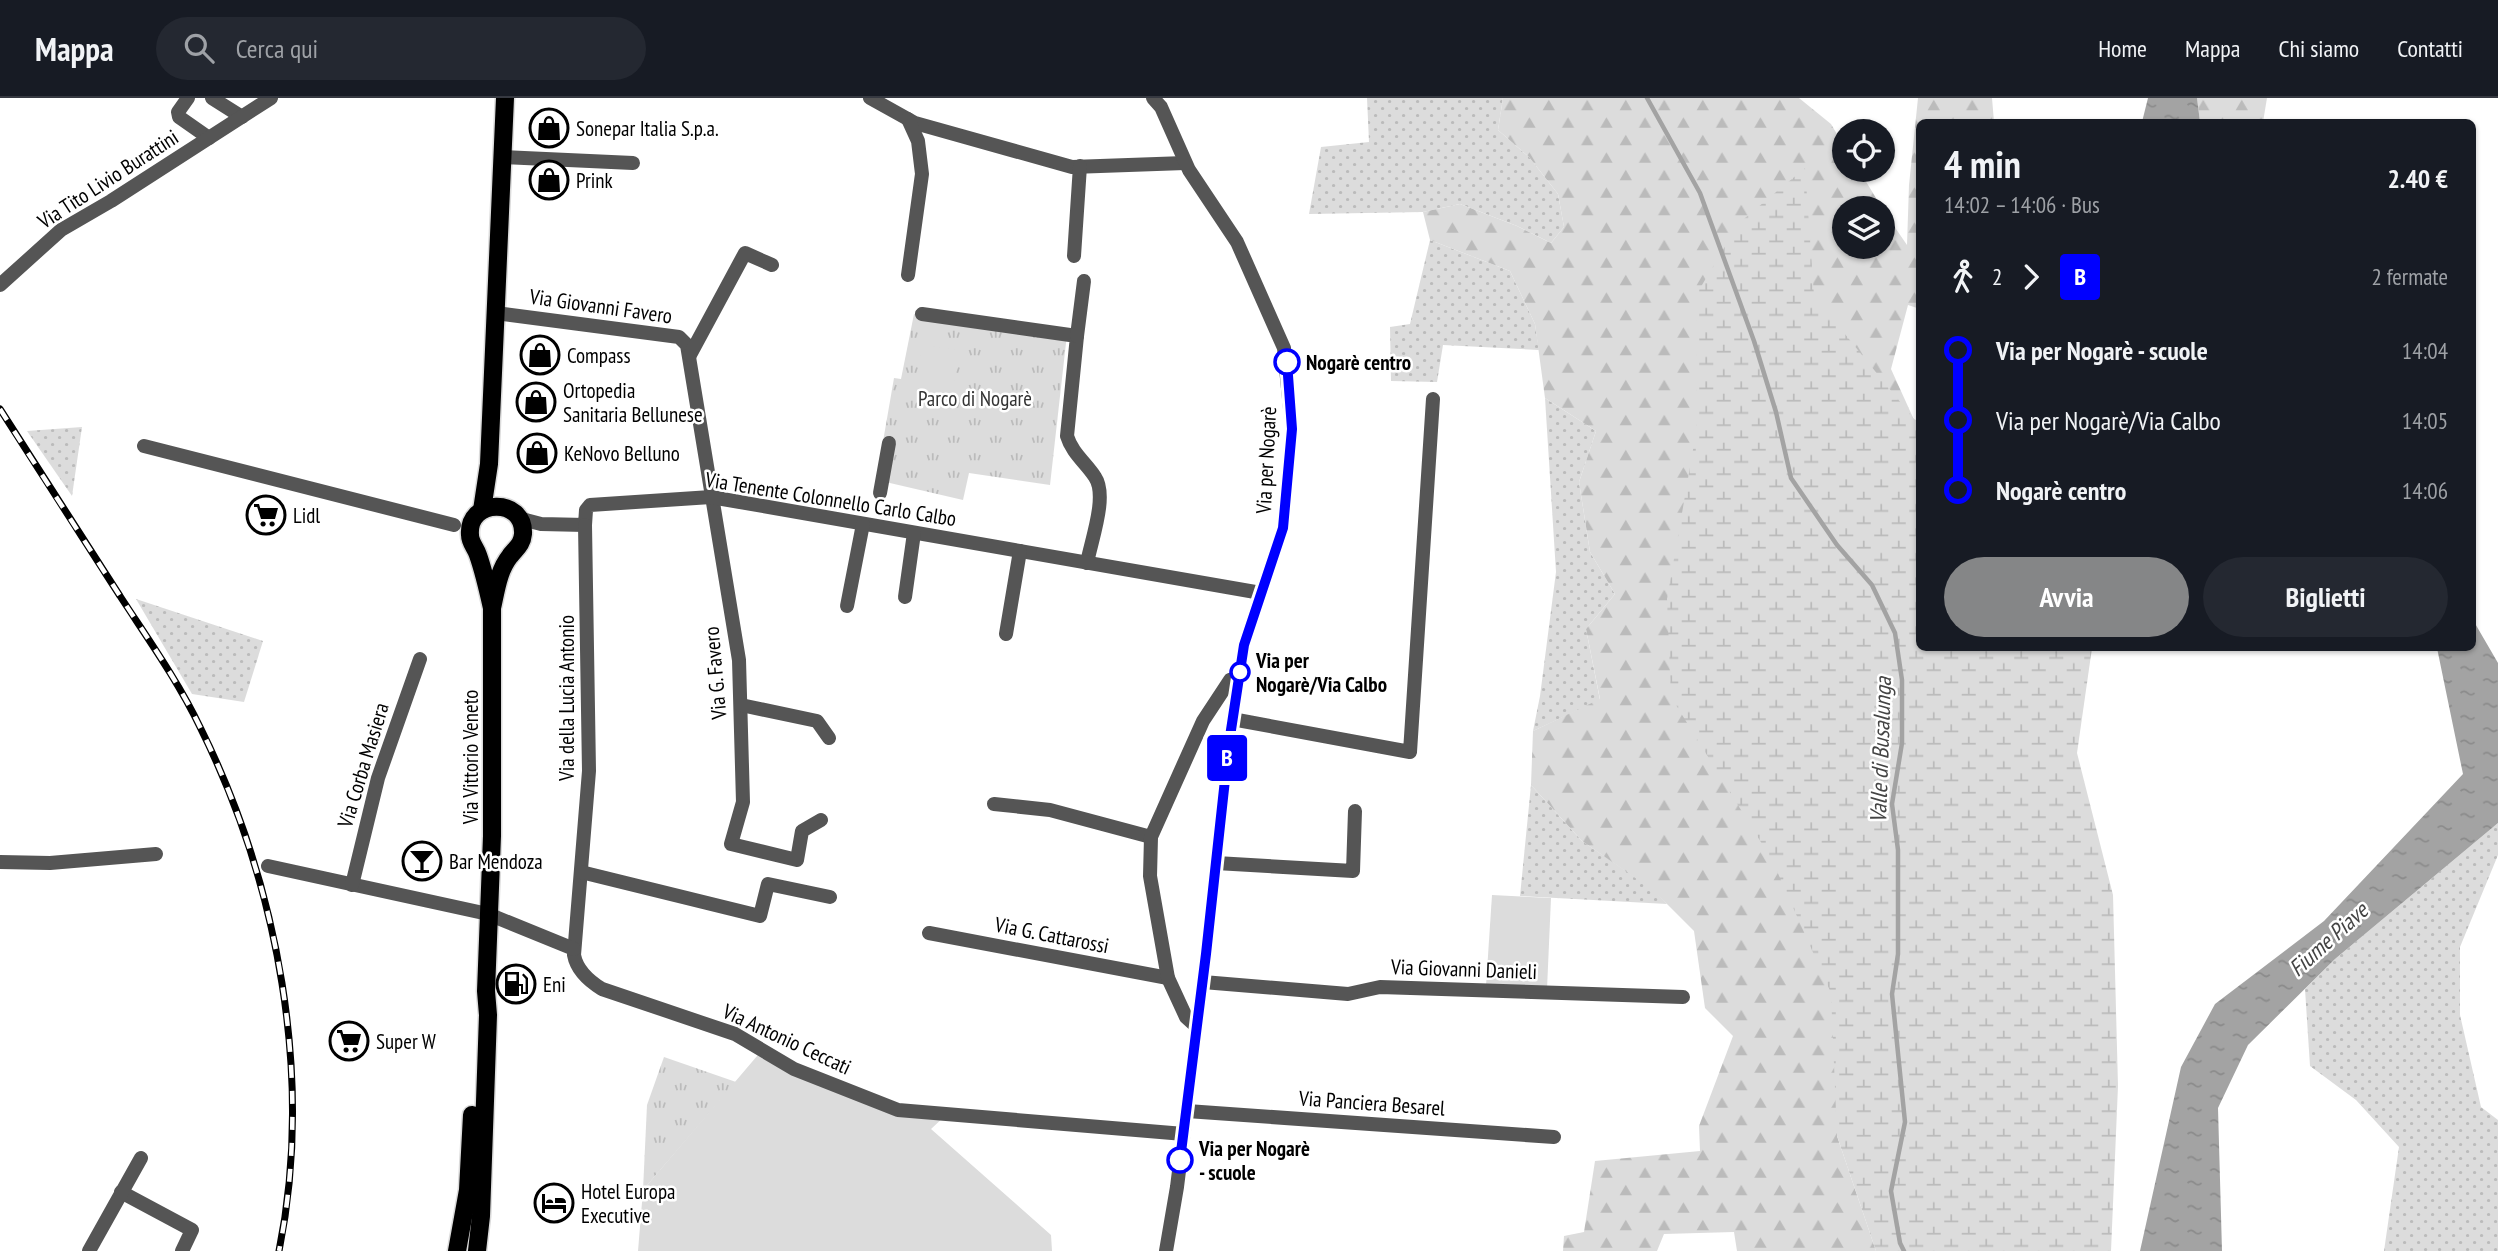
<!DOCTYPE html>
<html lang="it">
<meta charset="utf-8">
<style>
body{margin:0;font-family:"PT Sans Narrow",sans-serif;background:#242831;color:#f1f3f6;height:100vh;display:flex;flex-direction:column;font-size:26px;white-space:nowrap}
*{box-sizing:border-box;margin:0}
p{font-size:23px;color:#9ea1a6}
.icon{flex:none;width:38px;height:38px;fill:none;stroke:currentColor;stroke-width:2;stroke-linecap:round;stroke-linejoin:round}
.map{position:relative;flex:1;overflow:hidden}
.side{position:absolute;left:1916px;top:21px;width:560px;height:532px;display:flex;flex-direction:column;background:#171b24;border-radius:10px;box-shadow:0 2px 5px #0004}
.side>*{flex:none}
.badge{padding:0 14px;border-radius:5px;font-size:24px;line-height:46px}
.controls{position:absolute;left:1832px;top:21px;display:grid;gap:14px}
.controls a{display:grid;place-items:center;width:63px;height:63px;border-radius:50%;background:#171b24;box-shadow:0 2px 5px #0004;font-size:35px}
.map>.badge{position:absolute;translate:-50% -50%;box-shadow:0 0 0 4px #fff}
.legs{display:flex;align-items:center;gap:10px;height:77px;padding:0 28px;font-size:23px}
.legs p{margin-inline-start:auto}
.summary{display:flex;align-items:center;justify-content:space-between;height:119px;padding:0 28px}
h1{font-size:38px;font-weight:700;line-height:52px}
.cta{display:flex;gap:14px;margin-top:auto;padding:14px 28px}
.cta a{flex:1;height:80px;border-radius:42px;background:#858687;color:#fff;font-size:28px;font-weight:700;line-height:80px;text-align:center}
.cta a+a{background:#242831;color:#f1f3f6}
ul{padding:0 28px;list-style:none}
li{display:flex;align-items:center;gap:24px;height:70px;font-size:26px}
li i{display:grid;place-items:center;width:10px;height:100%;margin:0 9px;background:currentColor}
li i::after{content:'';width:18px;height:18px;margin:-9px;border:5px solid;border-radius:50%;background:#171b24}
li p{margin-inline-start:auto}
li:first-child i{background:linear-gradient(#0000 50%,currentColor 0)}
li:last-child i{background:linear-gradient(currentColor 50%,#0000 0)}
header{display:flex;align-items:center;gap:42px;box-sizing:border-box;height:98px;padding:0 35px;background:#171b24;border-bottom:2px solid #363941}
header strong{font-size:33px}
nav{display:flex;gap:38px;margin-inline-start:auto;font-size:24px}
.search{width:490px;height:63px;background:#242831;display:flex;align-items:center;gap:18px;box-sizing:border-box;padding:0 24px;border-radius:38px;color:#9ea1a6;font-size:26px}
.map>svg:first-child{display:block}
.grass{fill:url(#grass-dots)}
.forest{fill:url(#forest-firs)}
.wetland{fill:url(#wetland-marsh)}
.park{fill:url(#park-tufts)}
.pitch{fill:#dcdcdc}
.water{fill:url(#water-ripples)}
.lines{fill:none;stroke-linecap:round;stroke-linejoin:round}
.stream{stroke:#a3a3a3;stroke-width:4.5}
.primary-casing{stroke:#dbdbdb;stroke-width:21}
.minor{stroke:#555;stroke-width:14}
.tertiary{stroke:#555;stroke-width:14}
.primary{stroke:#000;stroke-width:18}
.rail-casing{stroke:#000;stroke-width:7}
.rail{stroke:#fff;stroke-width:4.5;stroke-dasharray:13;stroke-linecap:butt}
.line-1-casing{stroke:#fff;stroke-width:16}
.line-1{stroke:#00f;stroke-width:10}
.stop-1-dot{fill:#fff;stroke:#00f;stroke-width:3.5}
.labels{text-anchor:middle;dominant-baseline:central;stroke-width:5;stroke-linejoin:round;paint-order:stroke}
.poi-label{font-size:21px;fill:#000;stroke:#fff;text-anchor:start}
.street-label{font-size:21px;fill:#000;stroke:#fff}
.stop-label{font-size:21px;font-weight:bold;fill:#000;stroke:#fff;text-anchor:start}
.park-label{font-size:21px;fill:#333;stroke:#fff}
.water-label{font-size:23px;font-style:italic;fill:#444;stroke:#fff}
</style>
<header>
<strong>Mappa</strong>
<div class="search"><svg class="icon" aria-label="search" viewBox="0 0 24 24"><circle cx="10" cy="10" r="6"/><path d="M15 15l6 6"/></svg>Cerca qui</div>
<nav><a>Home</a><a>Mappa</a><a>Chi siamo</a><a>Contatti</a></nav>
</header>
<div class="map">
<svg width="2498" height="1153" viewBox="0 0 2498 1153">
<defs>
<pattern id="grass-dots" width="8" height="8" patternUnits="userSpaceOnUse" patternTransform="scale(1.75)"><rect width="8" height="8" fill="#dcdcdc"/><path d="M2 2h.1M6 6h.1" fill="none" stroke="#bbb" stroke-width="1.8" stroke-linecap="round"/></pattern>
<pattern id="forest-firs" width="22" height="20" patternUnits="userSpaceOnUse" patternTransform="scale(1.75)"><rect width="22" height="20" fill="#dcdcdc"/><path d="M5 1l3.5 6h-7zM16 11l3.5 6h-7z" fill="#bbb"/></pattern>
<pattern id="wetland-marsh" width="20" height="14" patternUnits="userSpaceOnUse" patternTransform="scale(1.75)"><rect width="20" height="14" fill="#dcdcdc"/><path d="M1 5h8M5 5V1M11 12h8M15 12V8" fill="none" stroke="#bbb"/></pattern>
<pattern id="park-tufts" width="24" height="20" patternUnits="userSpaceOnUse" patternTransform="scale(1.75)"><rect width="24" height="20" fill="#dcdcdc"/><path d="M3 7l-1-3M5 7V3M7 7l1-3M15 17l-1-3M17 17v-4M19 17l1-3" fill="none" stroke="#bbb"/></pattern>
<pattern id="water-ripples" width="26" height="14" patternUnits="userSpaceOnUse" patternTransform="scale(1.75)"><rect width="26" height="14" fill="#a3a3a3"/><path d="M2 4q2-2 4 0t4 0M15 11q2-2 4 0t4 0" fill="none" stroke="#8b8b8b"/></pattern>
</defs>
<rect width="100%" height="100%" fill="#fff"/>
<g class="grass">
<polygon points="1367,0 1503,0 1498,32 1529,59 1558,96 1564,129 1551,145 1517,128 1460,106 1423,114 1309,116 1321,49 1369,44"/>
<polygon points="1430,142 1510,173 1535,226 1539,252 1443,247 1437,284 1391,283 1390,229 1410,226"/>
<polygon points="1545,300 1596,333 1579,384 1590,454 1615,496 1586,531 1600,602 1533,633 1540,598 1556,474"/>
<polygon points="82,329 72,398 27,333"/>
<polygon points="136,501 263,543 244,604 192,596"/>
<polygon points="1531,687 1582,743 1654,792 1667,806 1520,798"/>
<polygon points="2498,725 2498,757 2460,849 2460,917 2481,1009 2498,1022 2498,1153 2384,1153 2399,1049 2356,1002 2310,968 2305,891 2335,861"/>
</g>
<g class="forest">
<polygon points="1503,0 1799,0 1831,26 1844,48 1844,72 1859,72 1882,110 1844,110 1844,149 1883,149 1883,112 1907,147 1909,87 1918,0 1992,0 1994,24 1920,24 1920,211 1908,207 1891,271 1920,335 1920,550 1837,1038 1876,1153 1737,1153 1734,1134 1664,1136 1657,1153 1563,1153 1564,1138 1584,1134 1595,1063 1700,1053 1699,1028 1733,938 1705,910 1694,833 1654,793 1582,743 1531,687 1533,633 1600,601 1586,531 1615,496 1590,454 1579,384 1596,333 1545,300 1535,226 1510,173 1430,142 1423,114 1460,106 1517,128 1551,145 1564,129 1558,96 1529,59 1498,32"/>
<polygon points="2197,0 2267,0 2263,24 2200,24"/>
</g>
<polygon class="wetland" points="1805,70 1814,198 1914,321 1920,324 1920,550 2092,550 2077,655 2113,797 2118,988 2111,1153 1876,1153 1837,1038 1831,895 1772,762 1671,599 1667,501 1697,329 1696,197 1739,125"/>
<g class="park">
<polygon points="914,216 1067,236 1050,387 969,375 963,402 877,382 876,384 894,280 901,281"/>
<polygon points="664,959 736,984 643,1092 647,1007"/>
</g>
<g class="pitch">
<polygon points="922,247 959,252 951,309 914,304"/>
<polygon points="1492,797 1551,800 1547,891 1486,888"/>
<polygon points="763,951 882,1004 945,1018 931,1031 1051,1137 1052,1153 638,1153 643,1092"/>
</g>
<g class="water">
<polygon points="2148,0 2197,0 2200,24 2142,24"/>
<polygon points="2473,522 2498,565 2498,725 2335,861 2248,947 2218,1010 2222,1153 2140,1153 2181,969 2215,906 2324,823 2463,676 2437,550 2473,550"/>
</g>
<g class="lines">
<polyline class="stream" points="1647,0 1700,95 1754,243 1776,314 1791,380 1837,447 1872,487 1895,535 1902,582 1902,645 1892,706 1898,752 1898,856 1892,896 1905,1024 1891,1093 1900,1145 1904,1153"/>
<defs>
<g id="primary">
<polyline points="482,412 489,366 505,0"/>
<polyline points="457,1153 468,1092 472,1017"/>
<path d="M 477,1153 L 481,1118 L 488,917 L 486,893 L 492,738 L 492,510 C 496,493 498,473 510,458 C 516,450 522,447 523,436 C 525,399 467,400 470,437 C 470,445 476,450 478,457 C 484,474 488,492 492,510"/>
</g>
</defs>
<use href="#primary" class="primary-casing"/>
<g class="minor">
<polyline points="188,0 178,14 179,19 209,40"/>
<polyline points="212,0 242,19"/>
<polyline points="870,0 915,25 1072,69 1185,65"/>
<polyline points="503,59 633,65"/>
<polyline points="1074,158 1080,68"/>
<polyline points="908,177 922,76 918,43 908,21"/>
<polyline points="0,187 61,132 111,103 271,0"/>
<polyline points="496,215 679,239 687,247 739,562 743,704 731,746 797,762 802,733 821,722"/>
<path d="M 922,216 L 1077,238 L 1067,338 C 1072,355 1086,365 1095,379 C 1108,398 1091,443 1087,465"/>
<polyline points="1077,238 1084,183"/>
<polyline points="690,257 745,155 772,167"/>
<polyline points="144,348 454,427"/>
<polyline points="880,395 889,345"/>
<polyline points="518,420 541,426 585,427 586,412 590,407 711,399 1261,495"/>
<path d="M 585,427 L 589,673 L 574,857 C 577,873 589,883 602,891 L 735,936 L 794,971 L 898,1012 L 1184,1036"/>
<polyline points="905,499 914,435"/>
<polyline points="847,508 863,426"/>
<polyline points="1006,536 1020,453"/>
<polyline points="741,607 817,623 829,640"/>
<polyline points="1232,621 1410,654 1433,301"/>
<polyline points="994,706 1050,712 1151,739"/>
<polyline points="0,764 50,765 156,756"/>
<polyline points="1216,765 1353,773 1355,713"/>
<polyline points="268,768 488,816 574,851"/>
<polyline points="581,774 760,818 768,786 830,799"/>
<polyline points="352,787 378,680 420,561"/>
<polyline points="929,835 1168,880"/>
<polyline points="1203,884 1348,896 1380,889 1683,899"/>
<polyline points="1197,929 1186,919 1168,880 1150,778 1151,739 1203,623 1230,582 1239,579"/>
<polyline points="1187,1013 1554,1039"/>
<polyline points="121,1094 192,1132 182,1153"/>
<polyline points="89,1153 141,1060"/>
</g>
<polyline class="tertiary" points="1153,0 1161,9 1189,72 1237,144 1284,250 1292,331 1283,430 1244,547 1229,644 1206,856 1177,1089 1166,1153"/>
<use href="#primary" class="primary"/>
<defs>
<path id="rail" d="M 0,311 C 40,374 80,436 120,498 C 148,541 178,583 200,629 C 278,786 314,979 279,1153"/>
</defs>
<use href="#rail" class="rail-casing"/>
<use href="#rail" class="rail"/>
</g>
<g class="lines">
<defs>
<polyline id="line-1" points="1180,1062 1206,856 1229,645 1244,547 1283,430 1292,331 1287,264"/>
</defs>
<use href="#line-1" class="line-1-casing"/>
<use href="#line-1" class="line-1"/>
</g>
<defs>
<symbol id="shop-ring" viewBox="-11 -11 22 22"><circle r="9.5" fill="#fff" stroke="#000" stroke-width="1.5"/><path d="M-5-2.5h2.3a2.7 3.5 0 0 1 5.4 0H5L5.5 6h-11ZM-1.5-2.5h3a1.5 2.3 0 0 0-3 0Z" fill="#000"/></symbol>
<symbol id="supermarket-ring" viewBox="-11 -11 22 22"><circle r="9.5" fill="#fff" stroke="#000" stroke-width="1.5"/><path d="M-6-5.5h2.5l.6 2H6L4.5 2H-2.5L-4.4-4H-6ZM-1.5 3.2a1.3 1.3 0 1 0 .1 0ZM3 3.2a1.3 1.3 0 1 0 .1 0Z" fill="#000"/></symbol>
<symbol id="bar-ring" viewBox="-11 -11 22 22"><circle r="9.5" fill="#fff" stroke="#000" stroke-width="1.5"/><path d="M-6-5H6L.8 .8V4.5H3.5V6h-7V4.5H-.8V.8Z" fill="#000"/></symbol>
<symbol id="fuel-ring" viewBox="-11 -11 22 22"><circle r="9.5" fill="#fff" stroke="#000" stroke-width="1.5"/><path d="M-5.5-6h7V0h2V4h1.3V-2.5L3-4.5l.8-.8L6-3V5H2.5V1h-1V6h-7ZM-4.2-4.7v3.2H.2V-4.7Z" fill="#000"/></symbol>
<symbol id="hotel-ring" viewBox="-11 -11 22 22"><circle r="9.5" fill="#fff" stroke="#000" stroke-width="1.5"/><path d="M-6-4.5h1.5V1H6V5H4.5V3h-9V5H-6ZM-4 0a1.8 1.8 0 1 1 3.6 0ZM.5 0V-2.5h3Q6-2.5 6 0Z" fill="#000"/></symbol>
</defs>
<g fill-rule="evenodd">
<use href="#shop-ring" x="527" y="8" width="44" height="44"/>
<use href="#shop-ring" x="527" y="60" width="44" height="44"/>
<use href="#shop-ring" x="518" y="235" width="44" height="44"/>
<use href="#shop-ring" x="514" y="282" width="44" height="44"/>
<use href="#shop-ring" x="515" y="333" width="44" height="44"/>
<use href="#supermarket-ring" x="244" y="395" width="44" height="44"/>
<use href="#bar-ring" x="400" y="741" width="44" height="44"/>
<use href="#fuel-ring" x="494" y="864" width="44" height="44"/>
<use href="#supermarket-ring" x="327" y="921" width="44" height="44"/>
<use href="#hotel-ring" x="532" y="1083" width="44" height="44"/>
</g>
<g class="stop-1-dot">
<circle cx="1287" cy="264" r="12"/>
<circle cx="1240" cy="574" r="9"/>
<circle cx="1180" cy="1062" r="12"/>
</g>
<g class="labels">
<g class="poi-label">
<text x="576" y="30">Sonepar Italia S.p.a.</text>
<text x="576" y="82">Prink</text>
<text x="567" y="257">Compass</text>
<text x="563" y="292">Ortopedia<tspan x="563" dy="24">Sanitaria Bellunese</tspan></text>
<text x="564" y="355">KeNovo Belluno</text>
<text x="293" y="417">Lidl</text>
<text x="449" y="763">Bar Mendoza</text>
<text x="543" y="886">Eni</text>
<text x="376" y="943">Super W</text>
<text x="581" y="1093">Hotel Europa<tspan x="581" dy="24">Executive</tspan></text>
</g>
<g class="street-label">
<text transform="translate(108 81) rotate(-33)">Via Tito Livio Burattini</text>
<text transform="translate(601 208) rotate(8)">Via Giovanni Favero</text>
<text transform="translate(1266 362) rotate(-87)">Via per Nogarè</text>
<text transform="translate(831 401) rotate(9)">Via Tenente Colonnello Carlo Calbo</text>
<text transform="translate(715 575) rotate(-95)">Via G. Favero</text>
<text transform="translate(566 600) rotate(-90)">Via della Lucia Antonio</text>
<text transform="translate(470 659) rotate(-90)">Via Vittorio Veneto</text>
<text transform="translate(363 667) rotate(-73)">Via Corba Masiera</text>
<text transform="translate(1052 837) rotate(11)">Via G. Cattarossi</text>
<text transform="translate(1464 871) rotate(2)">Via Giovanni Danieli</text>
<text transform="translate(787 941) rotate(25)">Via Antonio Ceccati</text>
<text transform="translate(1372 1005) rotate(4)">Via Panciera Besarel</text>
</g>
<g class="stop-label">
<text x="1306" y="264">Nogarè centro</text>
<text x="1256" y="562">Via per<tspan x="1256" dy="24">Nogarè/Via Calbo</tspan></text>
<text x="1199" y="1050">Via per Nogarè<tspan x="1199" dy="24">- scuole</tspan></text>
</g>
<g class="park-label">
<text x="975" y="300">Parco di Nogarè</text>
</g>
<g class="water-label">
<text transform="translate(1880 652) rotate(-88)">Valle di Busalunga</text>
<text transform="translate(2328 841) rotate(-42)">Fiume Piave</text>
</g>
</g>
</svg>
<div class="controls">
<a><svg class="icon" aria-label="locate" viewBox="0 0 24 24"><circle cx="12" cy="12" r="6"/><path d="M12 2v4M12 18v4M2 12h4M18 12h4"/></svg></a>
<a><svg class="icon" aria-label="layers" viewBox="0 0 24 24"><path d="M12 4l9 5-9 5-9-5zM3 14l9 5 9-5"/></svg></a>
</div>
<b class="badge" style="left:1227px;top:660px;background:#00f;color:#fff">B</b>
<section class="side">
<div class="summary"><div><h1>4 min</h1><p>14:02 – 14:06 · Bus</p></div><b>2.40 €</b></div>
<div class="legs"><svg class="icon" aria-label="walk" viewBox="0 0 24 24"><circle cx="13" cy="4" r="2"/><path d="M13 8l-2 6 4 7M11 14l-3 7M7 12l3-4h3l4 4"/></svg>2<svg class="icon" aria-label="forward" viewBox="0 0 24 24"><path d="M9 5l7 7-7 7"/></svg><b class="badge" style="background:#00f;color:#fff">B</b><p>2 fermate</p></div>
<ul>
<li><i style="color:#00f"></i><b>Via per Nogarè - scuole</b><p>14:04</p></li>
<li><i style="color:#00f"></i><span>Via per Nogarè/Via Calbo</span><p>14:05</p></li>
<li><i style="color:#00f"></i><b>Nogarè centro</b><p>14:06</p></li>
</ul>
<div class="cta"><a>Avvia</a><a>Biglietti</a></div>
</section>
</div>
